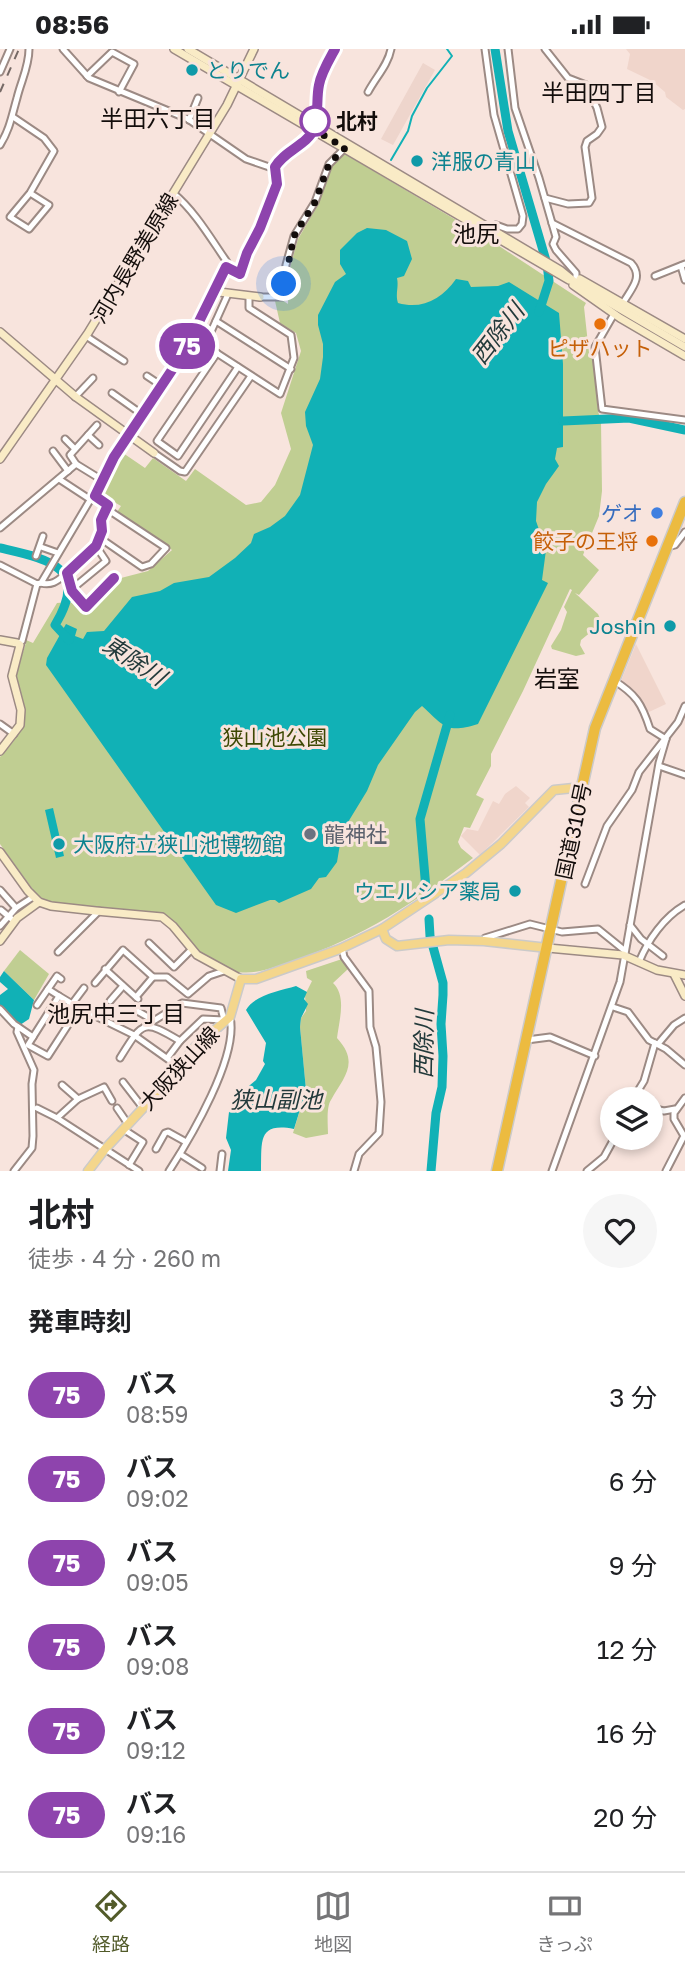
<!DOCTYPE html>
<html lang="ja">
<meta charset="utf-8">
<style>
body{margin:0;font-family:"Golos Text","Noto Sans JP",sans-serif;background:#f6f6f6;color:#202124;height:100vh;display:flex;flex-direction:column;font-size:26px;white-space:nowrap}
*{box-sizing:border-box;margin:0}
p{font-size:23px;color:#757577}
.icon{flex:none;width:38px;height:38px;fill:none;stroke:currentColor;stroke-width:2;stroke-linecap:round;stroke-linejoin:round}
.map{position:relative;height:1122px;overflow:hidden}
.details{display:flex;flex-direction:column;background:#fff;flex:1}
.details>*{flex:none}
.badge{padding:0 14px;border-radius:23px;font-size:24px;line-height:46px}
.buttons{position:absolute;left:600px;top:1038px;display:grid;gap:14px}
.buttons a{display:grid;place-items:center;width:63px;height:63px;border-radius:50%;background:#fff;box-shadow:0 4px 10px #0003;font-size:35px}
.you{position:absolute;width:35px;height:35px;margin:-18px;border:5px solid #fff;border-radius:50%;background:#1a73e8;box-shadow:0 0 0 10px #1a73e833}
.map>.badge{position:absolute;translate:-50% -50%;box-shadow:0 0 0 4px #fff}
h2{padding:0 28px;font-size:26px;line-height:63px}
.round{display:grid;place-items:center;flex:none;width:74px;height:74px;border-radius:37px;background:#f6f6f6}
.overview{display:flex;align-items:center;justify-content:space-between;height:119px;padding:0 28px}
h1{font-size:33px;font-weight:700;line-height:52px}
ul{padding:0;list-style:none}
li{display:flex;align-items:center;gap:21px;height:84px;padding:0 28px}
li div{flex:1}
li b{display:block;font-size:26px}
li em{font-style:normal}
li .badge{min-width:77px;font-weight:700;text-align:center}
.status{display:flex;justify-content:space-between;align-items:center;height:49px;padding:0 35px;background:#fff;direction:ltr}
.status svg{height:19px;fill:currentColor}
.menu{display:flex;justify-content:space-around;align-items:center;height:98px;border-top:2px solid #e0e0e0;background:#fff;font-size:19px;color:#757577}
.menu a{display:grid;justify-items:center;gap:4px}
.menu .selected{color:#525b2a}
.map>svg:first-child{display:block}
.built{fill:#f0d5cb}
.medical{fill:#eed5cc}
.green{fill:#c0ce92}
.water{fill:#11b1b6}
.lines{fill:none;stroke-linecap:round;stroke-linejoin:round}
.stream{stroke:#11b1b6;stroke-width:2}
.river{stroke:#11b1b6;stroke-width:9}
.street-casing{stroke:#9c8a84;stroke-width:9}
.secondary-casing{stroke:#9c8a84;stroke-width:10}
.primary-casing{stroke:#cbcac9;stroke-width:11}
.highway-casing{stroke:#cbcac9;stroke-width:13}
.street{stroke:#fff;stroke-width:5}
.secondary{stroke:#f9ebc6;stroke-width:7}
.primary{stroke:#f4d68c;stroke-width:8}
.highway{stroke:#ecbb40;stroke-width:10}
.rail{stroke:#766a66;stroke-width:2;stroke-dasharray:9 9;stroke-linecap:butt}
.line-casing{stroke:#fff;stroke-width:16}
.line{stroke:#8e44ad;stroke-width:10}
.walk{stroke:#130d0b;stroke-width:7;stroke-dasharray:0 12.6}
.culture-dot{fill:#0f9aa8;stroke:#f8e4dd;stroke-width:2.5}
.stop-dot{fill:#fff;stroke:#8e44ad;stroke-width:3.5}
.food-dot{fill:#e8710a;stroke:#f8e4dd;stroke-width:2.5}
.shop-dot{fill:#3f7fe0;stroke:#f8e4dd;stroke-width:2.5}
.worship-dot{fill:#6b7280;stroke:#f8e4dd;stroke-width:2.5}
.labels{text-anchor:middle;dominant-baseline:central;stroke-width:6;stroke-linejoin:round;paint-order:stroke}
.culture-label{font-size:21px;fill:#0d838f;stroke:#f8e4dd;text-anchor:start}
.stop-label{font-size:21px;font-weight:bold;fill:#130d0b;stroke:#f8e4dd;text-anchor:start}
.street-label{font-size:21px;fill:#130d0b;stroke:#f8e4dd}
.food-label{font-size:21px;fill:#c56008;stroke:#f8e4dd}
.shop-label{font-size:21px;fill:#366cbe;stroke:#f8e4dd;text-anchor:end}
.park-label{font-size:21px;fill:#3d4803;stroke:#f8e4dd}
.worship-label{font-size:21px;fill:#5b616d;stroke:#f8e4dd;text-anchor:start}
.neighbourhood-label{font-size:23px;fill:#130d0b;stroke:#f8e4dd}
.water-label{font-size:23px;font-style:italic;fill:#233a3b;stroke:#f8e4dd}
</style>
<div class="status"><b>08:56</b><svg viewBox="0 0 49 12"><path d="M0 12V9h3v3zM5 12V6h3v6zM10 12V3h3v9zM15 12V0h3v12zM26 1h20v11H26zM47 4h2v5h-2z"/></svg></div>
<div class="map">
<svg width="685" height="1122" viewBox="0 0 685 1122">
<rect width="100%" height="100%" fill="#f8e4dd"/>
<g class="built">
<polygon points="626,0 685,0 685,60 683,61 666,48 665,43 652,32 627,20 630,5"/>
<polygon points="636,595 666,655 649,663 635,643 621,632"/>
<polygon points="516,737 530,749 525,754 529,758 480,806 461,787 467,780 478,782 493,752 499,755 505,745"/>
</g>
<polygon class="medical" points="423,14 435,21 393,96 381,90"/>
<g class="green">
<path d="M 345,105 L 493,193 L 586,254 L 584,258 L 589,304 L 595,309 L 598,362 L 601,373 L 602,442 L 599,467 L 583,506 L 599,521 L 579,546 L 575,544 L 598,565 L 602,574 L 581,591 L 580,596 L 585,605 L 576,607 L 552,600 L 551,597 L 561,581 L 567,563 L 564,558 L 572,541 L 570,540 L 523,642 L 491,705 L 491,717 L 476,746 L 484,750 L 470,779 L 464,778 L 458,793 L 461,799 L 473,809 C 414,854 364,888 292,912 C 272,919 251,928 230,921 C 195,909 190,888 165,866 L 57,854 L 45,851 L 36,845 L 0,795 L 0,708 C 14,692 29,678 23,655 C 21,645 16,638 16,628 C 16,616 25,603 26,591 L 33,594 L 57,554 L 69,553 L 91,561 L 121,529 L 148,522 L 172,501 L 117,463 L 121,457 L 102,446 L 108,434 L 107,430 L 123,404 L 145,419 L 153,409 L 186,432 L 195,420 L 246,456 L 261,453 L 275,436 L 291,400 L 281,364 L 301,302 L 296,284 L 280,274 L 275,252 L 282,251 L 288,255 L 289,222 L 298,190 L 318,156 L 331,118 Z"/>
<polygon points="20,901 49,925 34,951 4,922"/>
<path d="M 342,910 L 348,920 L 333,934 C 347,947 339,972 337,989 C 360,1014 344,1028 331,1051 C 326,1058 328,1076 328,1085 L 306,1089 L 293,1084 L 306,1041 L 300,978 L 301,969 L 306,962 L 305,946 L 312,932 L 307,929 L 306,922 Z"/>
</g>
<g class="water">
<path d="M 367,179 L 386,181 L 407,192 L 412,210 L 404,227 L 397,229 C 399,238 395,245 398,254 C 422,261 442,250 456,230 L 468,232 L 471,238 L 498,237 L 509,233 L 559,264 L 563,315 L 563,398 L 557,399 L 555,410 L 559,417 L 546,435 L 537,453 L 536,472 L 546,501 L 542,531 L 548,534 L 478,675 C 446,685 444,677 422,657 L 415,663 L 378,716 L 367,742 L 342,783 L 337,813 L 326,828 L 319,829 L 311,840 L 279,854 L 275,851 L 270,851 L 236,864 L 216,856 L 46,616 L 47,609 L 66,575 L 77,580 L 75,587 L 83,590 L 87,583 L 104,582 L 132,548 L 160,542 L 174,534 L 209,528 L 235,509 L 251,494 L 254,485 L 270,478 L 285,467 L 300,446 L 313,396 L 306,377 L 305,363 L 320,330 L 323,308 L 323,295 L 318,276 L 318,266 L 335,233 L 346,225 L 340,215 L 340,201 L 357,184 Z"/>
<polygon points="53,759 64,807 56,809 45,761"/>
<polygon points="4,922 34,951 29,970 17,978 0,959 0,946 8,940 0,933 0,928"/>
<path d="M 296,937 L 307,943 L 304,950 L 308,955 L 301,969 L 300,978 L 306,1041 L 294,1080 C 257,1073 262,1093 261,1122 L 228,1122 L 231,1101 L 226,1089 L 229,1063 L 237,1047 L 256,1031 L 265,1015 L 263,1012 L 266,994 L 246,961 C 254,946 280,942 296,937 Z"/>
</g>
<g class="lines">
<polyline class="stream" points="391,111 408,82 412,67 427,39 452,7 447,0"/>
<g class="river">
<polyline points="495,0 508,82 547,215 549,232 539,263"/>
<polyline points="563,372 629,369 685,381"/>
<path d="M 0,499 C 47,510 91,517 55,576 L 69,591"/>
<polyline points="426,840 420,770 450,666"/>
<polyline points="429,870 430,887 443,934 443,946 441,975 443,1007 442,1038 436,1064 431,1122"/>
</g>
<defs>
<g id="street">
<polyline points="63,0 89,29 188,70 246,110 272,119 284,106 310,87 313,81 319,50 319,36 335,0"/>
<polyline points="485,0 494,66 523,167 522,175 518,180 507,180 496,176 492,180"/>
<polyline points="508,0 515,59 539,129 556,188 553,195 556,201 576,224 576,228"/>
<polyline points="545,0 568,29 586,36 597,59 602,78 597,85 587,92 585,98 592,149 589,154 568,155 545,149"/>
<polyline points="0,23 10,0"/>
<polyline points="87,27 112,3 134,15 119,43"/>
<path d="M 368,43 C 376,28 388,16 391,0"/>
<polyline points="13,68 44,89 54,102 30,144 10,168 29,180 49,156 30,144"/>
<polyline points="189,71 198,49"/>
<path d="M 0,96 C 10,80 12,66 17,49 C 21,32 29,18 29,0"/>
<path d="M 173,144 C 195,162 211,190 227,213 L 227,218"/>
<path d="M 552,174 L 631,214 C 644,228 631,240 623,254"/>
<polyline points="681,217 685,231"/>
<polyline points="655,227 685,215"/>
<polyline points="213,244 227,218 240,225 241,223 247,204 260,179 277,135 275,118"/>
<polyline points="260,248 282,248 286,216 294,187 315,153 329,115 345,99"/>
<polyline points="614,265 595,298 602,360 685,371"/>
<polyline points="216,272 291,320"/>
<polyline points="86,287 124,312"/>
<polyline points="192,288 280,345 294,309 291,286 249,259 249,248"/>
<polyline points="205,296 228,245"/>
<polyline points="217,304 157,392 178,407 238,318"/>
<polyline points="147,327 162,337"/>
<polyline points="112,344 143,366"/>
<polyline points="75,348 93,329"/>
<polyline points="97,376 70,406 76,415 102,431"/>
<polyline points="88,386 99,396"/>
<polyline points="65,390 75,400"/>
<polyline points="53,402 68,422"/>
<polyline points="154,404 180,422 185,423 251,327"/>
<polyline points="59,430 91,451"/>
<polyline points="95,447 108,456 107,460 166,499 151,515 142,518 100,489"/>
<path d="M 107,460 C 100,474 104,486 96,497 C 90,507 76,515 67,524 L 72,542 L 86,558 L 114,529"/>
<polyline points="0,479 76,415"/>
<polyline points="41,498 58,504"/>
<polyline points="667,498 675,496 685,483"/>
<polyline points="36,507 43,487"/>
<polyline points="0,516 37,535"/>
<path d="M 41,534 C 53,537 58,531 67,524"/>
<polyline points="37,535 41,534 128,387"/>
<polyline points="72,540 106,512 96,497"/>
<polyline points="19,594 22,592 37,535"/>
<path d="M 613,631 C 636,645 642,655 650,680 L 666,690"/>
<polyline points="0,675 14,685"/>
<polyline points="659,717 685,726"/>
<polyline points="585,835 607,777 632,741 639,723 678,673 685,657"/>
<polyline points="0,841 16,859"/>
<polyline points="1,861 14,872"/>
<polyline points="630,876 641,890 663,907"/>
<polyline points="0,877 16,859 33,848"/>
<polyline points="484,892 485,889 530,875 562,883 598,880 624,901"/>
<polyline points="149,894 174,918 191,901"/>
<polyline points="342,899 344,908 369,942 370,978 376,998 381,1053 379,1084 359,1105 354,1122"/>
<polyline points="58,903 99,862"/>
<path d="M 639,913 C 648,891 664,868 685,856"/>
<polyline points="105,920 138,950"/>
<polyline points="95,934 123,901 153,928 167,928 188,945 209,927 224,922"/>
<polyline points="136,948 153,928"/>
<polyline points="110,952 123,937"/>
<polyline points="72,955 84,939"/>
<polyline points="37,956 48,940"/>
<polyline points="613,958 628,963 649,991 666,1000 685,1016"/>
<polyline points="79,959 134,986 179,1018"/>
<polyline points="132,959 153,971"/>
<polyline points="0,960 14,975 33,988 59,947 48,940 57,927 61,930"/>
<polyline points="33,988 28,996 48,1007 79,959 59,947"/>
<polyline points="527,991 550,988 595,1007"/>
<polyline points="658,995 674,976 685,969"/>
<polyline points="168,1008 180,992"/>
<path d="M 120,1009 C 143,972 143,970 180,992 L 203,970 L 224,971 L 221,959 L 182,954 L 144,978"/>
<polyline points="123,1033 143,1059"/>
<polyline points="62,1036 78,1050"/>
<polyline points="633,1050 644,1032 655,994"/>
<polyline points="37,1059 57,1069 78,1050 104,1038 112,1052"/>
<polyline points="117,1059 128,1075"/>
<polyline points="651,1059 664,1062 675,1060"/>
<polyline points="57,1069 139,1122"/>
<polyline points="123,1080 143,1093 129,1116"/>
<polyline points="156,1100 165,1084 168,1083 186,1093"/>
<polyline points="180,1105 202,1119"/>
<polyline points="14,1122 32,1099 33,1087 32,1035 34,1021 17,983 18,978"/>
<path d="M 169,1122 C 191,1088 239,1007 230,968"/>
<polyline points="220,1122 222,1105"/>
<polyline points="552,1122 620,933 659,714 666,690"/>
<polyline points="587,1122 604,1108 615,1088"/>
<polyline points="666,1122 684,1087 674,1070 674,1064 685,1049"/>
</g>
<g id="secondary">
<polyline points="174,0 569,231"/>
<polyline points="188,0 560,221 576,234 685,298"/>
<polyline points="580,230 685,290"/>
<polyline points="573,236 620,269 685,307"/>
<polyline points="0,283 76,348 154,404"/>
<polyline points="128,387 184,303 213,244 219,243 260,248"/>
<polyline points="0,410 88,284 227,56 254,0"/>
<polyline points="0,591 17,594 20,596 12,627 21,661 20,676 0,702"/>
<polyline points="0,803 28,842 39,853 51,857 96,862 162,868 173,877 197,906 241,930"/>
<polyline points="0,892 17,869 39,853"/>
<polyline points="548,899 623,906 657,921 685,926"/>
<polyline points="674,925 685,947"/>
</g>
<g id="primary">
<polyline points="382,880 386,890 397,897 449,891 484,892 548,899"/>
<polyline points="88,1122 105,1100 160,1041 195,998 230,968 241,930 256,930 340,900 382,880 466,824 501,795 554,741 583,738"/>
</g>
<polyline id="highway" points="497,1122 595,679 685,453"/>
</defs>
<use href="#street" class="street-casing"/>
<use href="#secondary" class="secondary-casing"/>
<use href="#primary" class="primary-casing"/>
<use href="#highway" class="highway-casing"/>
<use href="#street" class="street"/>
<use href="#secondary" class="secondary"/>
<use href="#primary" class="primary"/>
<use href="#highway" class="highway"/>
<polyline class="rail" points="0,43 19,0"/>
</g>
<g class="lines">
<defs>
<path id="line" d="M 114,529 L 86,558 L 72,542 L 67,524 L 96,497 L 102,482 L 101,471 L 108,456 L 95,447 L 114,408 L 184,303 L 226,218 L 240,225 L 247,204 L 260,179 L 277,135 L 275,118 C 284,102 307,96 314,80 C 319,65 316,50 319,36 C 321,24 329,11 335,0"/>
</defs>
<use href="#line" class="line-casing"/>
<use href="#line" class="line"/>
<polyline class="walk" points="284,235 294,187 315,153 329,115 345,99 313,80 315,72"/>
</g>
<g class="culture-dot">
<circle cx="192" cy="21" r="7"/>
<circle cx="417" cy="112" r="7"/>
<circle cx="670" cy="577" r="7"/>
<circle cx="59" cy="795" r="7"/>
<circle cx="515" cy="842" r="7"/>
</g>
<circle class="stop-dot" cx="315" cy="72" r="14"/>
<g class="food-dot">
<circle cx="600" cy="275" r="7"/>
<circle cx="652" cy="492" r="7"/>
</g>
<circle class="shop-dot" cx="657" cy="464" r="7"/>
<circle class="worship-dot" cx="310" cy="785" r="7"/>
<g class="labels">
<g class="culture-label">
<text x="206" y="21">とりでん</text>
<text x="431" y="112">洋服の青山</text>
<text x="656" y="577" text-anchor="end">Joshin</text>
<text x="73" y="795">大阪府立狭山池博物館</text>
<text x="501" y="842" text-anchor="end">ウエルシア薬局</text>
</g>
<g class="stop-label">
<text x="336" y="72">北村</text>
</g>
<g class="street-label">
<text transform="translate(134 209) rotate(-59)">河内長野美原線</text>
<text transform="translate(573 782) rotate(-78)">国道310号</text>
<text transform="translate(179 1019) rotate(-47)">大阪狭山線</text>
</g>
<g class="food-label">
<text x="600" y="299">ピザハット</text>
<text x="638" y="492" text-anchor="end">餃子の王将</text>
</g>
<g class="shop-label">
<text x="643" y="464">ゲオ</text>
</g>
<g class="park-label">
<text x="275" y="688">狭山池公園</text>
</g>
<g class="worship-label">
<text x="324" y="785">龍神社</text>
</g>
<g class="neighbourhood-label">
<text x="599" y="43">半田四丁目</text>
<text x="158" y="69">半田六丁目</text>
<text x="476" y="184">池尻</text>
<text x="557" y="629">岩室</text>
<text x="116" y="964">池尻中三丁目</text>
</g>
<g class="water-label">
<text transform="translate(497 284) rotate(-52)">西除川</text>
<text transform="translate(135 611) rotate(33)">東除川</text>
<text transform="translate(423 995) rotate(-89)">西除川</text>
<text x="276" y="1050">狭山副池</text>
</g>
</g>
</svg>
<div class="buttons">
<a><svg class="icon" aria-label="layers" viewBox="0 0 24 24"><path d="M12 4l9 5-9 5-9-5zM3 14l9 5 9-5"/></svg></a>
</div>
<div class="you" style="left:284px;top:235px"></div>
<b class="badge" style="left:187px;top:297px;background:#8e44ad;color:#fff">75</b>
</div>
<section class="details">
<div class="overview"><div><h1>北村</h1><p>徒歩 · 4 分 · 260 m</p></div><a class="round"><svg class="icon" aria-label="heart" viewBox="0 0 24 24"><path d="M12 20l-8-8c-3-5 5-10 8-4 3-6 11-1 8 4z"/></svg></a></div>
<h2>発車時刻</h2>
<ul>
<li><span class="badge" style="background:#8e44ad;color:#fff">75</span><div><b>バス</b><p>08:59</p></div><em>3 分</em></li>
<li><span class="badge" style="background:#8e44ad;color:#fff">75</span><div><b>バス</b><p>09:02</p></div><em>6 分</em></li>
<li><span class="badge" style="background:#8e44ad;color:#fff">75</span><div><b>バス</b><p>09:05</p></div><em>9 分</em></li>
<li><span class="badge" style="background:#8e44ad;color:#fff">75</span><div><b>バス</b><p>09:08</p></div><em>12 分</em></li>
<li><span class="badge" style="background:#8e44ad;color:#fff">75</span><div><b>バス</b><p>09:12</p></div><em>16 分</em></li>
<li><span class="badge" style="background:#8e44ad;color:#fff">75</span><div><b>バス</b><p>09:16</p></div><em>20 分</em></li>
</ul>
</section>
<nav class="menu">
<a class="selected"><svg class="icon" aria-label="directions" viewBox="0 0 24 24"><path d="M12 3l9 9-9 9-9-9zM9 14v-3h6M13 9l2 2-2 2"/></svg>経路</a>
<a><svg class="icon" aria-label="map" viewBox="0 0 24 24"><path d="M3 6l6-2 6 2 6-2v14l-6 2-6-2-6 2zM9 4v14M15 6v14"/></svg>地図</a>
<a><svg class="icon" aria-label="tickets" viewBox="0 0 24 24"><path d="M3 7h18v10H3zM15 7v10"/></svg>きっぷ</a>
</nav>
